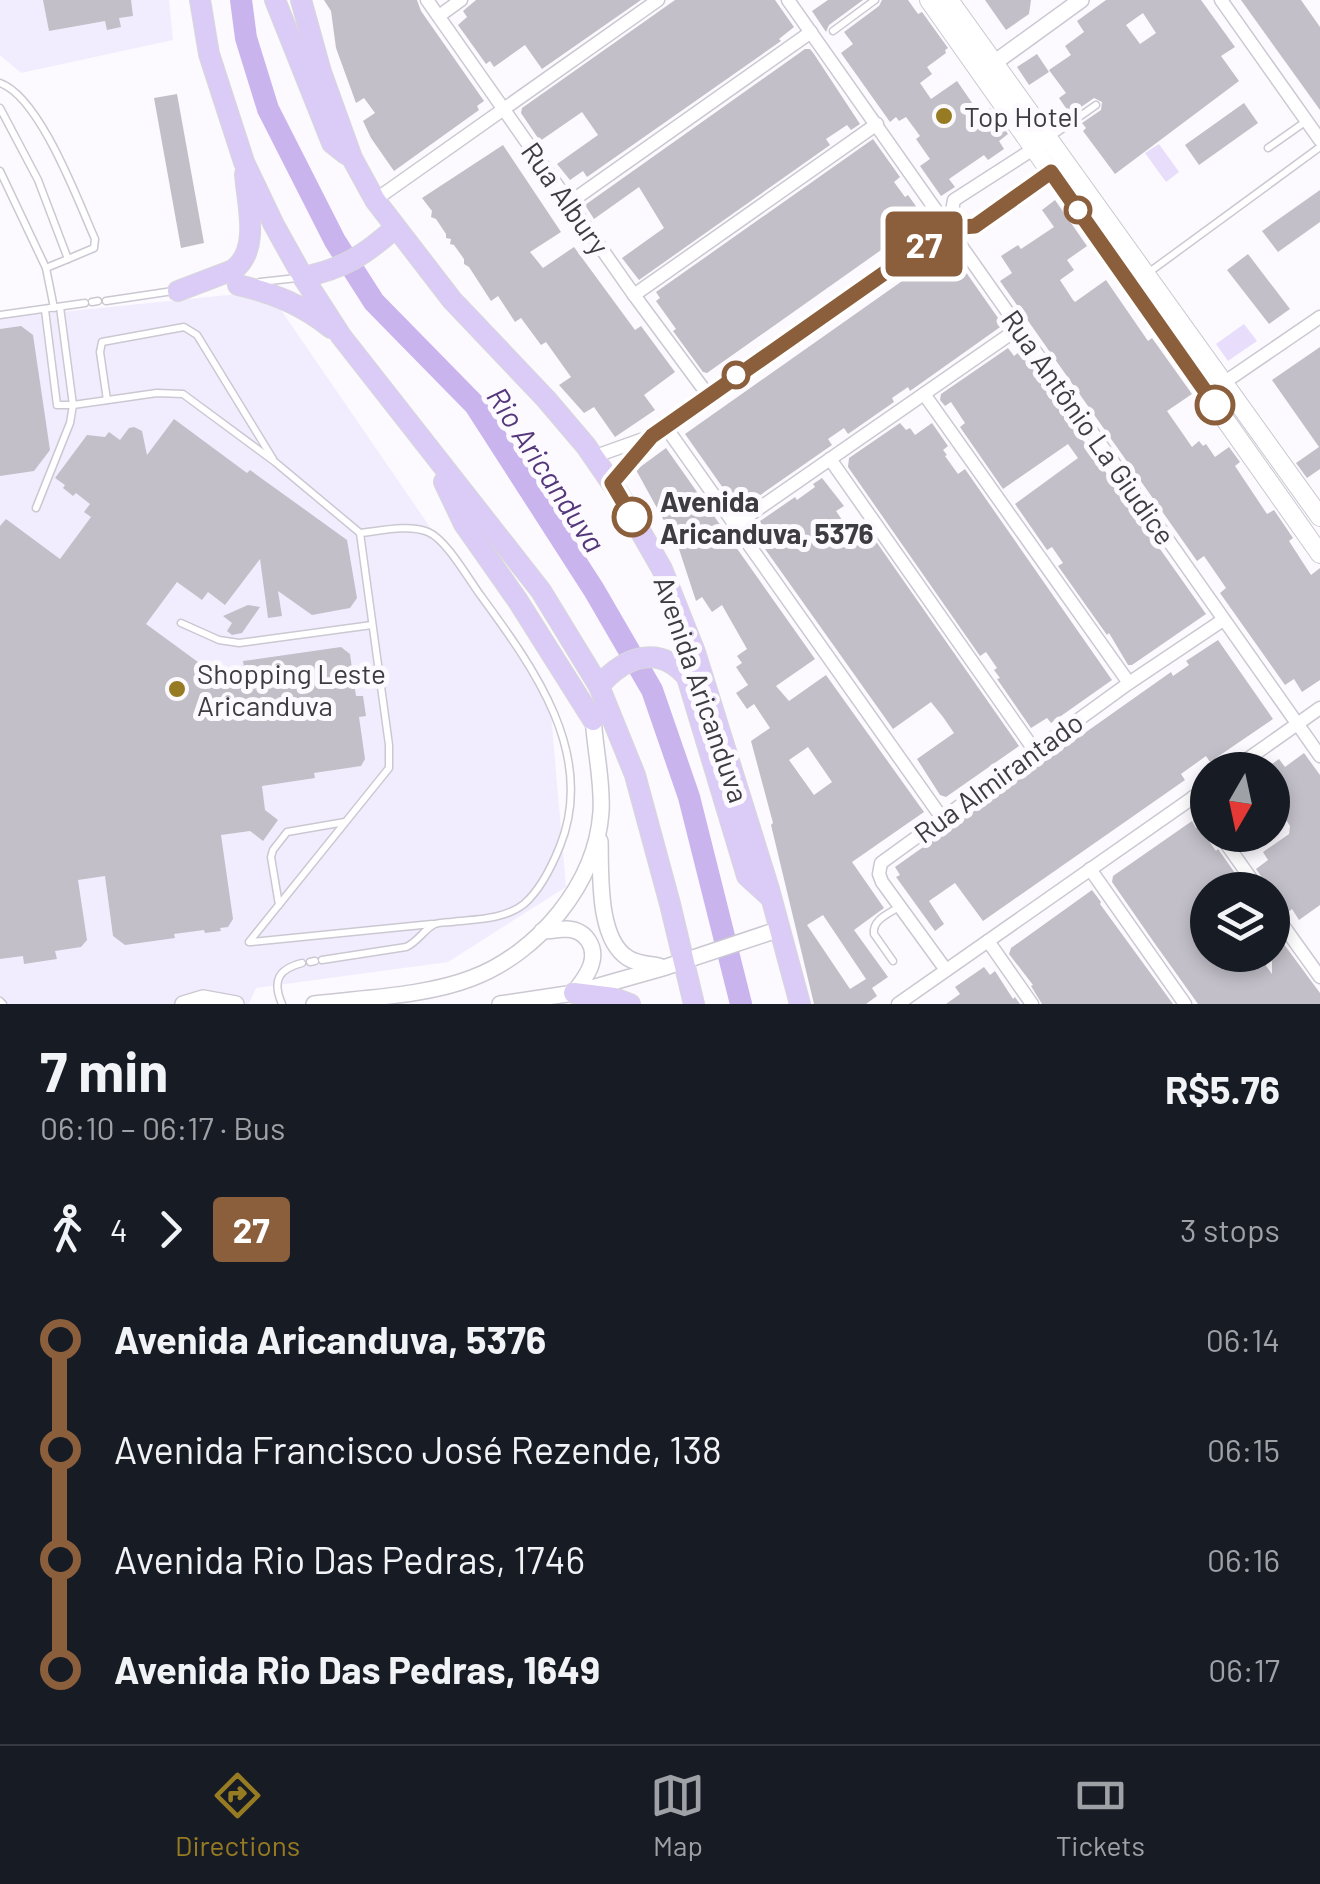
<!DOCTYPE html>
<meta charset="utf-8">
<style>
body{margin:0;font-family:Barlow,sans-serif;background:#20242c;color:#f1f3f6;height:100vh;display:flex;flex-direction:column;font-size:38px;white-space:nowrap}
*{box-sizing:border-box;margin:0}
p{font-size:32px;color:#9ea1a6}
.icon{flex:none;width:55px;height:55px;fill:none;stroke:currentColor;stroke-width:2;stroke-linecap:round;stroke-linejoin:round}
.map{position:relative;height:1004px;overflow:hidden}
.panel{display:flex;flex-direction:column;background:#171b24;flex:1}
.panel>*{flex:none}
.badge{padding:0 20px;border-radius:8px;font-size:35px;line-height:65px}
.needle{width:65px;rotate:189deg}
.buttons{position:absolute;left:1190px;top:752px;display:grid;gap:20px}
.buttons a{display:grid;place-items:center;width:100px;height:100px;border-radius:50%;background:#171b24;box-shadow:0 5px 15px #0003;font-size:50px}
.map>.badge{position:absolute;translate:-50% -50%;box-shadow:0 0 0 5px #fff}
.legs{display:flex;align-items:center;gap:15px;height:110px;padding:0 40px;font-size:32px}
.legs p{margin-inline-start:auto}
.overview{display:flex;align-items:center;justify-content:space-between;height:170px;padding:0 40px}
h1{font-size:55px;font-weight:700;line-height:75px}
ul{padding:0 40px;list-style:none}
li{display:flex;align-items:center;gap:35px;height:110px;font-size:38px}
li i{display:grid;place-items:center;width:15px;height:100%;margin:0 12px;background:currentColor}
li i::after{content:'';width:25px;height:25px;margin:-12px;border:8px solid;border-radius:50%;background:#171b24}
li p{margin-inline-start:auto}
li:first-child i{background:linear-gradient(#0000 50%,currentColor 0)}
li:last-child i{background:linear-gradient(currentColor 50%,#0000 0)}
.tabs{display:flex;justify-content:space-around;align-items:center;height:140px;border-top:2px solid #363941;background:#171b24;font-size:28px;color:#9ea1a6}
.tabs a{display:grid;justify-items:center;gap:5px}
.tabs .selected{color:#967b22}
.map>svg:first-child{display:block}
.built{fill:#f2edfe}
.green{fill:#e8defb}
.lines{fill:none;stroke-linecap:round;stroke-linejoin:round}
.river{stroke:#c9b4ee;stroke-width:22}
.building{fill:#c2bfc8;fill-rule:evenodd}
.service-casing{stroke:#cbc8d2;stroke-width:9}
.minor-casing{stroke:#cbc8d2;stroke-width:15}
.tertiary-casing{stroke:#cbc8d2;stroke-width:18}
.secondary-casing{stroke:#cbc8d2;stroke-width:20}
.trunk-casing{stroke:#d8d8d9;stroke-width:22}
.service{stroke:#fff;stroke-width:6}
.minor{stroke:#fff;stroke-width:12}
.tertiary{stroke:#fff;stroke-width:15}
.secondary{stroke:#fff;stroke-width:18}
.trunk{stroke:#dbcbf7;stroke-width:20}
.line-1-casing{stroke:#fff;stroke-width:22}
.line-1{stroke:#8b5e3c;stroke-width:15}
.poi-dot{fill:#967b22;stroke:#fcfafe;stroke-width:4}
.stop-1-dot{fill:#fff;stroke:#8b5e3c;stroke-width:5}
.labels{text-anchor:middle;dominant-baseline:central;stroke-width:10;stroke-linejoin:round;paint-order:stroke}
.poi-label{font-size:28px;fill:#3d3c40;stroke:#fcfafe;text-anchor:start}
.street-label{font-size:28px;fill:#3d3c40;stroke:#fcfafe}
.stop-label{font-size:28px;font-weight:bold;fill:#3d3c40;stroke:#fcfafe;text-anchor:start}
.water-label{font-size:30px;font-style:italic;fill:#54377b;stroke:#fcfafe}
</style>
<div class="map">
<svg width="1320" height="1004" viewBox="0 0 1320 1004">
<rect width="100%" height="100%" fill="#fcfafe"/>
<g class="built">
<polygon points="0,0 169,0 173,40 21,73 0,55"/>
<polygon points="268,291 550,702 566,887 448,962 256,988 249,1004 0,1004 0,318"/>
</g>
<g class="green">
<polygon points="1159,144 1179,172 1166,182 1145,153"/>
<polygon points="1244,324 1257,341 1228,361 1216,344"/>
</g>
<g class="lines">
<polyline class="river" points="241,0 246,38 268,109 335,241 374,302 475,405 594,590 652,690 689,797 741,1004"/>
</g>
<g class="building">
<polygon points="43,0 131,0 133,16 119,18 121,27 107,30 105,21 49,31"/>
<polygon points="324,0 417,0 421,11 484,101 477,106 479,110 394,171 371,138 363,121 375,113 364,98 356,103 336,48 331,11"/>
<polygon points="476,0 641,0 542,69 525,45 494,67 490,61 486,64 458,25 467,17 463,11"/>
<polygon points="675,0 775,0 794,27 779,39 781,41 587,177 583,171 570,180 557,164 598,135 582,112 540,141 521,113 522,108"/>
<polygon points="828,0 863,0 829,25 826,32 812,11"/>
<polygon points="882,0 908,0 918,14 922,12 948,48 945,50 946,53 927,67 932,74 920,83 931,99 957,81 977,110 979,108 983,113 990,108 1008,134 999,141 1004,149 988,160 984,155 949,179 955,187 941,196 920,166 930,159 916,139 920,136 906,117 899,121 896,117 890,122 841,53 853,44 844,32 879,6"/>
<polygon points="985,0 1031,0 1029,14 1006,30"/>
<path d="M 1106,0 L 1201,0 L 1235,47 L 1221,56 L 1239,81 L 1115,174 L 1083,131 L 1086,128 L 1082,123 L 1101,110 L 1102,102 L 1094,98 L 1074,112 L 1072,108 L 1068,111 L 1059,98 L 1066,93 L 1049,70 L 1071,55 L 1065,46 L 1084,32 L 1077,21 ZM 1143,13 L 1156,33 L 1140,44 L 1126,25 Z"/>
<polygon points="1241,0 1301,0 1320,27 1320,110"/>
<polygon points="805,49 810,49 814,54 860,124 851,130 847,125 826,139 830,145 639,280 622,258 664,228 639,187 594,219 585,205"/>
<polygon points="1037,54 1049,72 1029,85 1017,67"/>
<polygon points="177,94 204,243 181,248 154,98"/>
<polygon points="1244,103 1258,123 1199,165 1185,145"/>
<polygon points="873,139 900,177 894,182 905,197 908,195 925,219 707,373 703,372 673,331 676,329 656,301 660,298 656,292"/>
<polygon points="503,145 561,232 530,252 543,268 574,247 635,330 641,326 675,372 644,395 655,410 615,437 594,407 584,413 559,385 571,377 546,342 541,345 521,318 515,322 498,296 491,301 469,267 464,264 464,259 454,245 450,244 451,239 446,238 446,234 436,219 431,217 432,211 422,198"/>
<polygon points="1320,190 1320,222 1278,252 1262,231"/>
<polygon points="1055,200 1087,246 1067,260 1074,270 1060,280 1073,300 1075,302 1106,280 1148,341 1152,338 1192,394 1167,411 1192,447 1199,441 1203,446 1206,444 1215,457 1229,447 1240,462 1235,466 1267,514 1274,510 1293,538 1289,541 1311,575 1320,568 1320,680 1302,692 1294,679 1285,685 1220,593 1226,588 1204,556 1197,561 1000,281 1012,273 1001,256 1018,245 1021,249 1054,227 1042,210"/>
<polygon points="949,248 1003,325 910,391 908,387 892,398 894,402 848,434 844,428 828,439 832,445 746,505 742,500 735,505 685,434"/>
<polygon points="1248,254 1290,309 1269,324 1227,270"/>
<polygon points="21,326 33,335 50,450 34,471 0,476 0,329"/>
<polygon points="1320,347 1320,469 1307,478 1296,463 1319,447 1272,380"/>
<polygon points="1008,348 1014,356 1020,351 1206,614 1132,665 1128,665 1109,633 1107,635 1058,566 1063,563 1052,547 1047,550 1015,504 1078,458 1068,444 1003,489 960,427 965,423 951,402 945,406 940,400 941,394"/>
<polygon points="174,419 247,473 250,470 347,540 357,598 350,608 312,615 278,591 282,616 268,618 260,559 225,605 208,592 202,600 177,582 146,624 213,673 221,672 222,682 246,680 243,661 341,647 350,654 356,696 363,696 366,716 359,717 365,759 361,766 314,773 315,778 262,786 265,810 278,820 263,841 250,831 221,835 233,919 228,927 220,928 221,931 205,933 204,930 174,934 175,938 125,945 113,936 105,876 78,880 87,940 81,947 55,951 57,959 24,964 23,956 0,959 0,526 6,519 60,559 91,517 84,512 90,504 76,493 73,496 63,488 65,485 55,478 87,435 105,437 109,432 120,440 129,428 134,427 142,431 147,455"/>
<polygon points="900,423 906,430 910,428 915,435 932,423 948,446 943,450 947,455 945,456 958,474 965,469 1112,680 1051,723 1047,718 1031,728 997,679 1000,678 994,670 997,668 986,652 980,656 848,467 849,458"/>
<path d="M 666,448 L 815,659 L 776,686 L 789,701 L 826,675 L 924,812 L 852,862 L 884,908 L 854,930 L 888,977 L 872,988 L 877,996 L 866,1004 L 814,1004 L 771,825 L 773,823 L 751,741 L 770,728 L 754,704 L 747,709 L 736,693 L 748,685 L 736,667 L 742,663 L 737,656 L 747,649 L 722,605 L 712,612 L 702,597 L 696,601 L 678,546 L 636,470 ZM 808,747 L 832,782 L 814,795 L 789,760 ZM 823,915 L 866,979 L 850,989 L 807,925 Z"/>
<polygon points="822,478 844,506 836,511 853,536 866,527 1019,746 946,797 940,795 917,759 954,733 943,717 931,702 893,729 750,528 795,497 797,500 815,487 813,484"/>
<polygon points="248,605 260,607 242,633 232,635 227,631 232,623 223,616"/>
<polygon points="1218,640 1273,719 1210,762 1206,756 1181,774 1185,780 983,921 955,883 929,901 944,924 935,931 896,877 900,875 895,867 1171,672 1173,676 1189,665 1186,661"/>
<polygon points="1304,753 1320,775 1320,905 1299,920 1292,909 1287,913 1256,869 1268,860 1263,852 1289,834 1290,826 1283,815 1272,822 1272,764 1279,759 1285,767"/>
<polygon points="1192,821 1196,828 1198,826 1216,851 1218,849 1247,890 1208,890 1208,955 1258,955 1272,974 1272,928 1320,993 1320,1004 1198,1004 1153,941 1112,882 1113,876"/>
<polygon points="1092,890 1101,902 1100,904 1173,1004 1042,1004 1031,986 1033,985 1009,954 1011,948"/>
<polygon points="984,967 990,975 995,971 1013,999 1015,997 1020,1004 946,1004 960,994 955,987"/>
</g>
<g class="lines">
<defs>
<g id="service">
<polyline points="833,31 875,0"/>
<path d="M 0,83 C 40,97 78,201 95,239 L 94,248 L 68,259"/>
<polyline points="0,108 38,180 68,259 46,268"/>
<polyline points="1052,136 1096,105"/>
<polyline points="1268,148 1305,122"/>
<polyline points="0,171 46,268 54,308"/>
<polyline points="1148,273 1320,147"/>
<polyline points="260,282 297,278"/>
<polyline points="106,301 173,291"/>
<polyline points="92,302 98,301"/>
<polyline points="45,310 57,405 73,405 157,393 183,394 275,462 360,533 389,745 389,768 249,942"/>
<polyline points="0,315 85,303"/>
<polyline points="107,400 100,352 102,342 184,327 197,335 273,459"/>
<polyline points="36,508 70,423 73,405 60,307"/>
<polyline points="181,623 219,640 239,643 372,625"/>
<polyline points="279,905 271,857 273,850 287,832 345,822"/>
<polyline points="251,942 432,924"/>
<path d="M 322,960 L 406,947 C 418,942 424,929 435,924 C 436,923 449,922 451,922 C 474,919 504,920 524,904 C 540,890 552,866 560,846 C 597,754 533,667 481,596 C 469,580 446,539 428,532 C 409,524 380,531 360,533"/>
<path d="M 893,961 L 874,934 C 872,920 888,914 899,907"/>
<polyline points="310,962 315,961"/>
<polyline points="0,1001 3,1004"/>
<path d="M 282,1004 C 272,981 278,969 302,963"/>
</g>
<g id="minor">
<polyline points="427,0 634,295 708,395"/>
<polyline points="788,0 1320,756"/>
<polyline points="1221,0 1320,140"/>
<polyline points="439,16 461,0"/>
<polyline points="375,200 658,0"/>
<polyline points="569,203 811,32"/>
<polyline points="949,227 954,200 1038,146"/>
<polyline points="634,295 877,124"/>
<polyline points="1219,386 1320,317"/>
<polyline points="924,394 1129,683"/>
<polyline points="665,426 942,818"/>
<polyline points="593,457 649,437"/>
<polyline points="830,459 1035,751"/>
<polyline points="612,483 652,436 949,227 975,225 1054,170"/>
<polyline points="735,525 1019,328"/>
<polyline points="1232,770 1320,708"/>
<polyline points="1193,797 1208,817"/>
<polyline points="1220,835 1259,890"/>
<polyline points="1090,869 1185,1004"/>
<polyline points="1272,910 1320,977"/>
<polyline points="988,941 1032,1004"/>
<polyline points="946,970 882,882 879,874 881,863 1129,683 1223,620"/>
<polyline points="898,1004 1208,787"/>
</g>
<g id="tertiary">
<polyline points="987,68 1081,0"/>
<path d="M 600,841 C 601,873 597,939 628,958 C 637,964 649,964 659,966"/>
<path d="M 542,931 C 550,931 559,929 567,929 C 586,930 597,947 591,965 C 588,975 580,984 574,993"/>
<polyline points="183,1004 203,998 236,1004"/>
<path d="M 314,1004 C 363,998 426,996 472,978 C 538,953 596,884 601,812 C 603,779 594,747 593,714"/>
<polyline points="500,1004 574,993 666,967 780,929"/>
</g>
<g id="secondary">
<polyline points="929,0 1320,554"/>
<polyline points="949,0 1320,517"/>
</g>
<g id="trunk">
<polyline points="200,0 209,54 244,162 274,225 303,277 341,336 541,591 599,686 635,775 670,904 694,1004"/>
<polyline points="275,0 332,143 346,154"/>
<polyline points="301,0 321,72 352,158 375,200 452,300 546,399 586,446 619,494 662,569 695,652 769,889 800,1004"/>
<path d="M 303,277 C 343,269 365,255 395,228"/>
<path d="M 238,285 C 273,293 303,305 331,328"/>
<path d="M 178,291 L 233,270 C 261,250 247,204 245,174"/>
<polyline points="444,482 464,524 518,601 593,720"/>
<path d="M 599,686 C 625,656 659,644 687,677 L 747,876 L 770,897"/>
<polyline points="574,993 614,998 630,1004"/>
</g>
</defs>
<use href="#service" class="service-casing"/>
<use href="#minor" class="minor-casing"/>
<use href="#tertiary" class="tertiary-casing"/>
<use href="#secondary" class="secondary-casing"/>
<use href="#trunk" class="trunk-casing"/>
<use href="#service" class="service"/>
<use href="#minor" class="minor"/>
<use href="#tertiary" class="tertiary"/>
<use href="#secondary" class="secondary"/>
<use href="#trunk" class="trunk"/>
</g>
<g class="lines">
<defs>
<polyline id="line-1" points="632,517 612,483 652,436 940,234 949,228 975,226 1051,172 1215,405"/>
</defs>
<use href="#line-1" class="line-1-casing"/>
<use href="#line-1" class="line-1"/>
</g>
<g class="poi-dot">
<circle cx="944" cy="116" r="10"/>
<circle cx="177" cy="689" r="10"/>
</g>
<g class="stop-1-dot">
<circle cx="1078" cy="210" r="12"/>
<circle cx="736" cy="375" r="12"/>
<circle cx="1215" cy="405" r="18"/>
<circle cx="632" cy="517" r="18"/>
</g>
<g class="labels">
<g class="poi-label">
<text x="964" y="116">Top Hotel</text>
<text x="197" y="673">Shopping Leste<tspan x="197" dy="32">Aricanduva</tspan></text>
</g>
<g class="street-label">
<text transform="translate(566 198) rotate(55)">Rua Albury</text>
<text transform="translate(1089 427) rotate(55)">Rua Antônio La Giudice</text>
<text transform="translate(702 689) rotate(71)">Avenida Aricanduva</text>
<text transform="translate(998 777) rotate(-36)">Rua Almirantado</text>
</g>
<g class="stop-label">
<text x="660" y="501">Avenida<tspan x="660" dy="32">Aricanduva, 5376</tspan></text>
</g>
<g class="water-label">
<text transform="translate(547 469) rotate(57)">Rio Aricanduva</text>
</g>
</g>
</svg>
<div class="buttons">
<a><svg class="needle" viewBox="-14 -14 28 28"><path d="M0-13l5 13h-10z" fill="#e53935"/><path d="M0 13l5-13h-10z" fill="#9ea1a6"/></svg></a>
<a><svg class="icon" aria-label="layers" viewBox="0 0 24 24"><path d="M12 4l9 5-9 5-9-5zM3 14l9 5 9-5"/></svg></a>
</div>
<b class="badge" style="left:924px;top:244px;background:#8b5e3c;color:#fff">27</b>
</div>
<section class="panel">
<div class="overview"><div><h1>7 min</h1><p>06:10 – 06:17 · Bus</p></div><b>R$5.76</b></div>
<div class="legs"><svg class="icon" aria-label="walk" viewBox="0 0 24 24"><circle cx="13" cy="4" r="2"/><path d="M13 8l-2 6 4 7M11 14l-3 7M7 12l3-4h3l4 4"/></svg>4<svg class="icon" aria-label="forward" viewBox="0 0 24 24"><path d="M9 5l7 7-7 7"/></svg><b class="badge" style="background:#8b5e3c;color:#fff">27</b><p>3 stops</p></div>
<ul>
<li><i style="color:#8b5e3c"></i><b>Avenida Aricanduva, 5376</b><p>06:14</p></li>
<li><i style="color:#8b5e3c"></i><span>Avenida Francisco José Rezende, 138</span><p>06:15</p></li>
<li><i style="color:#8b5e3c"></i><span>Avenida Rio Das Pedras, 1746</span><p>06:16</p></li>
<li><i style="color:#8b5e3c"></i><b>Avenida Rio Das Pedras, 1649</b><p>06:17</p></li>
</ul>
</section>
<nav class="tabs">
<a class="selected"><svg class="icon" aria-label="directions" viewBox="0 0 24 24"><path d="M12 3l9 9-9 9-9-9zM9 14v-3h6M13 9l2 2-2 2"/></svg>Directions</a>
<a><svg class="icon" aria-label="map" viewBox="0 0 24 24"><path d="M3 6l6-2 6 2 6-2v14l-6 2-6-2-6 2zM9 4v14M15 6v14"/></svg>Map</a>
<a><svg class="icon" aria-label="tickets" viewBox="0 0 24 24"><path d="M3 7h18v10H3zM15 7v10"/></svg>Tickets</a>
</nav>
